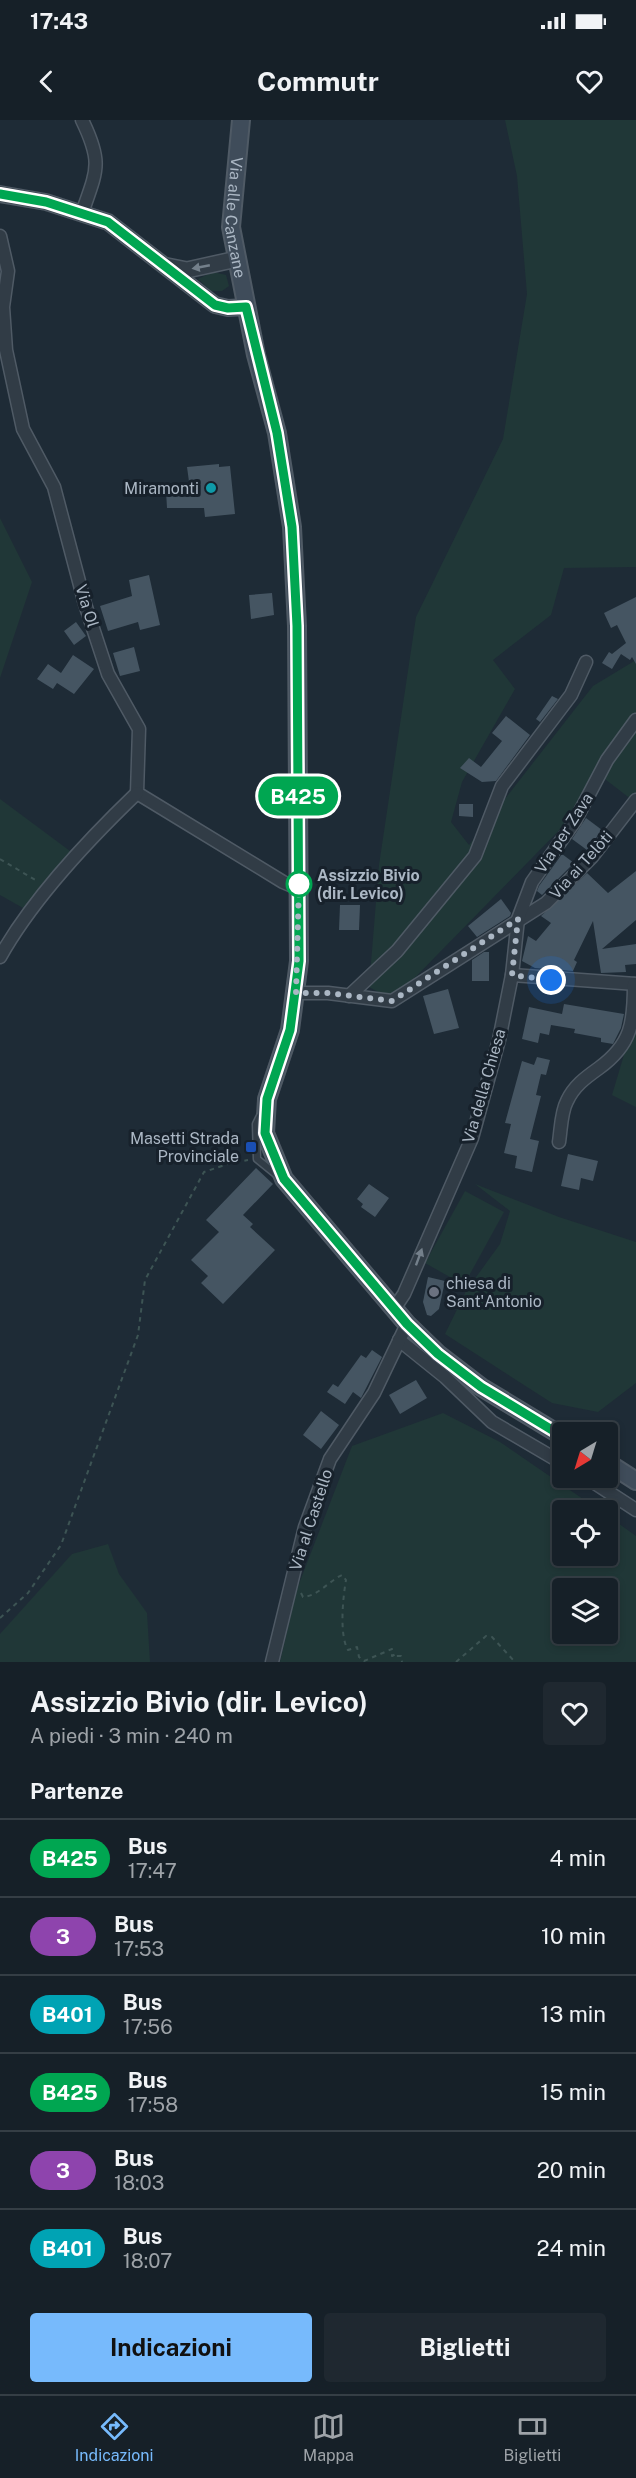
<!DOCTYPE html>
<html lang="it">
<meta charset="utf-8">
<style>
body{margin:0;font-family:"Public Sans",sans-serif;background:#1f2830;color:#f1f3f6;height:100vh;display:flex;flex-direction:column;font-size:22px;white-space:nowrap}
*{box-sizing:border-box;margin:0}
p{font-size:20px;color:#9ea3a8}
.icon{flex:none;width:33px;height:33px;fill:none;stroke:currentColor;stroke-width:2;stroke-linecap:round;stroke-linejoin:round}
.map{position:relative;height:1542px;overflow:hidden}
.panel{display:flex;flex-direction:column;background:#162028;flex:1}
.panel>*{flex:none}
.badge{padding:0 12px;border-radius:20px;font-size:21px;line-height:39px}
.needle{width:39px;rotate:218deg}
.fabs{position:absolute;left:552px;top:1302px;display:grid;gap:12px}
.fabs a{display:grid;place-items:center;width:66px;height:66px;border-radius:6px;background:#162028;box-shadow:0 3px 9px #0003,0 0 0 2px #353e45;font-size:30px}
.you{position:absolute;width:30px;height:30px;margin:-15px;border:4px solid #fff;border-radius:50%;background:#1a73e8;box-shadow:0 0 0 9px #1a73e833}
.map>.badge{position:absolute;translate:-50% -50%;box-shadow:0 0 0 3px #fff}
h2{padding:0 30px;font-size:22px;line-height:54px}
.round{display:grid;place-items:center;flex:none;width:63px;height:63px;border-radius:6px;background:#1f2830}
.summary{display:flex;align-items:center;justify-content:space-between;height:102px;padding:0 30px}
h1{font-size:28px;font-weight:700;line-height:45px}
.cta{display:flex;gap:12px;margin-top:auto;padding:12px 30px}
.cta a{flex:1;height:69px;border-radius:6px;background:#77bafc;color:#111;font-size:24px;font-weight:700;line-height:69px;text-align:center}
.cta a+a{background:#1f2830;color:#f1f3f6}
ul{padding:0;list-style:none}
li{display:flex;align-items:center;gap:18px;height:78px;padding:0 30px;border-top:2px solid #353e45}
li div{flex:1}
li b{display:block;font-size:22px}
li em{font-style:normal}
li .badge{min-width:66px;font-weight:700;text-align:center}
.status{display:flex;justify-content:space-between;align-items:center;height:42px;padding:0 30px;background:#162028;direction:ltr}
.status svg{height:16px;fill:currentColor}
header{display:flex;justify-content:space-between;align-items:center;height:78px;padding:0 30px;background:#162028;font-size:27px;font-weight:700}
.tabs{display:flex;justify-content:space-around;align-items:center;height:84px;border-top:2px solid #353e45;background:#162028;font-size:16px;color:#9ea3a8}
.tabs a{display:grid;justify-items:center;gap:3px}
.tabs .on{color:#77bafc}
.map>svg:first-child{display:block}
.green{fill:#203737;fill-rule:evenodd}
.building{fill:#455562}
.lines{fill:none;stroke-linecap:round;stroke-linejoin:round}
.service-casing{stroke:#4f5a65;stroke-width:9}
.minor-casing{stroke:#4f5a65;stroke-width:15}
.tertiary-casing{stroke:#4f5a65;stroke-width:18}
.secondary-casing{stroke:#4f5a65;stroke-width:20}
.path{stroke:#3d5454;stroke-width:2;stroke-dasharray:4.5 4.5;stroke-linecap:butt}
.service{stroke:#313c46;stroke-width:6}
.minor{stroke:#313c46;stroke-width:12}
.tertiary{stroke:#313c46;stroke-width:15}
.secondary{stroke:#3f4c5a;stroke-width:16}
.oneway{fill:#74808b}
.line-casing{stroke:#fff;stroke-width:14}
.line{stroke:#00a651;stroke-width:9}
.walk{stroke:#abb7c4;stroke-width:6;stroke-dasharray:0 10.8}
.culture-dot{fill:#0f9aa8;stroke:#17212b;stroke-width:2}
.stop-dot{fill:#fff;stroke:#00a651;stroke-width:3}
.transit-dot{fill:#1a4fb4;stroke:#17212b;stroke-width:2}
.worship-dot{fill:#6b7280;stroke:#17212b;stroke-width:2}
.labels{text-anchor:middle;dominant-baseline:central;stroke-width:6;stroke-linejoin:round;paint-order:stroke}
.street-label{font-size:16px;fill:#abb7c4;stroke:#17212b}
.poi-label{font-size:16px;fill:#abb7c4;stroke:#17212b;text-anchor:end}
.stop-label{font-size:16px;font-weight:bold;fill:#abb7c4;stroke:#17212b;text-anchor:start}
</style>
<div class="status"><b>17:43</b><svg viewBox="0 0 49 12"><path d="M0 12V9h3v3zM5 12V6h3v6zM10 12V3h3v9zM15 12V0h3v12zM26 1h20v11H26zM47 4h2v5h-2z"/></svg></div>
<header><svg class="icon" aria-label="back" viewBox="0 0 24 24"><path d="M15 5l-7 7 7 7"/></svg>Commutr<svg class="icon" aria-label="heart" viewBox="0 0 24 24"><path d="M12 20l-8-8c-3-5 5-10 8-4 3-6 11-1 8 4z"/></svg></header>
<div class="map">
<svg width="636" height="1542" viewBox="0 0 636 1542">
<rect width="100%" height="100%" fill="#1e2b36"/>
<g class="green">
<polygon points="505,0 636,0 636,447 564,448 551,495 493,540 515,569 462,662 451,702 469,725 593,566 636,540 636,683 597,653 577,692 393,880 369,867 379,745 416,497 503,319 527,174 517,56"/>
<polygon points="213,152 226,155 229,166 222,171 211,171 198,159"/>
<polygon points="0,398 32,462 0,558"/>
<polygon points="0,679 70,731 23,788 0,775"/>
<polygon points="636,906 636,987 612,975 626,928"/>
<polygon points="475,1064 559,1097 636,1122 636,1263 598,1292 552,1283 445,1214 466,1171 500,1124 510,1091"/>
<polygon points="465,1071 504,1092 464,1165 425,1143"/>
<path d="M 443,1293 L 500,1322 L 599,1390 L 562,1390 L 562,1436 L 608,1436 L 608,1396 L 636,1416 L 636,1542 L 280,1542 L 297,1469 L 352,1326 ZM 562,1468 L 608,1468 L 608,1514 L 562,1514 Z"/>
<polygon points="108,1424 119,1454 147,1493 150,1542 0,1542 0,1514 72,1434"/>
</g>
<g class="building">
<polygon points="219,344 219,347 230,346 235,394 205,397 204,388 167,388 166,371 190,369 187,347"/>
<polygon points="149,455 160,505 140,510 138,502 108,511 100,486 132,476 129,460"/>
<polygon points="272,473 274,495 251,499 249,475"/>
<polygon points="636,477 636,544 632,537 630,540 621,534 612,549 602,543 609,532 612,534 626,523 617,505 611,508 604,493"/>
<polygon points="76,502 86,516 74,525 64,511"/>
<polygon points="134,527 140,551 120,556 113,533"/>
<polygon points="73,535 94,549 74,574 57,563 53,569 37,559 48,544 61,553"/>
<polygon points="552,576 558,579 540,602 536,599"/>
<polygon points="506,596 530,615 496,661 482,662 460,648 469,638 481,647 502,621 492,613"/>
<polygon points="459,684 473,684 473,697 459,696"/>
<polygon points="586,698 602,710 587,730 572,719"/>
<polygon points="562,734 574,743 542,775 537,771 539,766"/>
<polygon points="636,751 636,800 602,829 636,824 636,844 625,845 626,852 601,853 593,801 574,840 577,842 573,851 535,848 522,841 528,816 536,821 551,803 541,796 587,753 608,773"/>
<polygon points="501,779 511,793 510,796 477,817 468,806"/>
<polygon points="340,785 360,785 359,810 339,810"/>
<polygon points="484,832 489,832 489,861 472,861 472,840"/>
<polygon points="448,869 459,908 434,914 423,876"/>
<polygon points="564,884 624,894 621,908 613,924 601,922 601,918 574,913 575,909 551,905 549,915 540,913 538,923 522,919 529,887 562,894"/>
<polygon points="537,937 550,940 546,955 541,954 536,975 541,976 530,1019 539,1021 532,1052 515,1048 517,1036 504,1033 511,1004 505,1003 522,941 534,945"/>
<polygon points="568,1034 598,1041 593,1061 581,1058 579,1070 561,1066"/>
<polygon points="256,1048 273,1064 243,1095 253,1104 250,1107 275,1130 223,1184 201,1163 208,1156 191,1140 219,1112 206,1100"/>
<polygon points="369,1064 389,1078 375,1097 361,1087 363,1084 357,1079"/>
<polygon points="428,1157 445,1161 439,1189 431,1196 427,1195 423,1182"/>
<polygon points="372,1230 382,1237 361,1278 353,1272 345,1284 327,1272 333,1264 338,1267 361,1235 366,1238"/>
<polygon points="416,1260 427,1278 400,1294 389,1275"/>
<polygon points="321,1291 339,1305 321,1329 303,1315"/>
</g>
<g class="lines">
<defs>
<polyline id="service" points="260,996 256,1004 257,1039 278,1056"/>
<g id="minor">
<path d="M 82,93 C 97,50 103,43 82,0"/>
<polyline points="0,116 8,151 3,187 6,230 23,309 54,367 85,484 108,554 139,609 137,673 283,762 299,769"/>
<path d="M 0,837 C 33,778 88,720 137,673"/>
<polyline points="512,855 636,864"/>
<polyline points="296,873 328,873 392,881 546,783 592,737 636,680"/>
<polyline points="349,876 397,831 475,736 502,666 571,575 586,542"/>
<path d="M 559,1022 C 561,1009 561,992 567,981 C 574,966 585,958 599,948 C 632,924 634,902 634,864"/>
<polyline points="394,1189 404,1174 472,1018 499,920 512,855 518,799 532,762 575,701 607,640 636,600"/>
<polyline points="399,1220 445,1257 492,1302 562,1343"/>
<polyline points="587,1358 636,1390"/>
<polyline points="272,1542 305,1407 330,1339 374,1273 407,1204"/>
</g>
<g id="tertiary">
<polyline points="0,74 46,82 108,102 215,185 228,188 246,187"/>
<polyline points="167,146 187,150 237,139"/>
</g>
<g id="secondary">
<path id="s1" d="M 241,0 L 231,107 L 256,235 L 277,313 L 292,407 L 297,506 L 299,841 L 290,910 L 267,979 L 265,1013 L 284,1059 L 407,1204 L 438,1234 L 481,1267 L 562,1316"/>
<polyline points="608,1343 636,1361"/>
</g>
</defs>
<use href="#service" class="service-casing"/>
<use href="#minor" class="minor-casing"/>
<use href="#tertiary" class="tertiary-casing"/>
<use href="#secondary" class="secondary-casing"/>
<g class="path">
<polyline points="0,739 37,761"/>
<path d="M 301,1473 L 303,1477 C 318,1476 329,1461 342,1455 L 346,1460 C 343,1477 339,1515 348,1530 L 357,1527 L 359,1537 L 364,1541 L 392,1529 L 392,1536 L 396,1534 L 396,1536 L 401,1536 L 402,1542"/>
<polyline points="0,1498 28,1473 61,1425 138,1215 145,1160 204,1052 231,1043 248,1040"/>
<polyline points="456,1542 486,1516 492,1517 515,1542"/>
</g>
<use href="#service" class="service"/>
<use href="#minor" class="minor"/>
<use href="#tertiary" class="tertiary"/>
<use href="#secondary" class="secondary"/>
</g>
<defs><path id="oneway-solid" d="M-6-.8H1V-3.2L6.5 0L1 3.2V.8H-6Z" transform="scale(1.5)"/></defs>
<g class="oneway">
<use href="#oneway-solid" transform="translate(201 147) rotate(169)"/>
<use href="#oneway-solid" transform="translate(419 1137) rotate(-70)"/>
</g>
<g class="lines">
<defs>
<polyline id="line" points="0,74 46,82 108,102 215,185 228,188 246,187 277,313 292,407 297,506 299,841 290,910 267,979 265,1013 284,1059 407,1204 438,1234 481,1267 562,1316"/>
</defs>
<use href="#line" class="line-casing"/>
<use href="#line" class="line"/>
<polyline class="walk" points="299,764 296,873 328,873 392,881 518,799 512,855 551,860"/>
</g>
<circle class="culture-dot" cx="211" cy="368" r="6"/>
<circle class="stop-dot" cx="299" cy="764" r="12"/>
<rect class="transit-dot" x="245" y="1021" width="12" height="12" rx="3"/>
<circle class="worship-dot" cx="434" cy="1172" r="6"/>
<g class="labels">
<g class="street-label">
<text stroke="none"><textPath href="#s1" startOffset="98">Via alle Canzane</textPath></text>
<text transform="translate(87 486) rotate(73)">Via Ol</text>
<text transform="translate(564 713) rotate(-57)">Via per Zava</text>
<text transform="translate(581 745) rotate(-48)">Via ai Telòti</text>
<text transform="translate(484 966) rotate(-74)">Via della Chiesa</text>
<text transform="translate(311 1400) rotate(-72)">Via al Castello</text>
</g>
<g class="poi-label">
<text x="199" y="368">Miramonti</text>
<text x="239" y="1018">Masetti Strada<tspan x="239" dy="18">Provinciale</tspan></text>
<text x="446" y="1163" text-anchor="start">chiesa di<tspan x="446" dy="18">Sant'Antonio</tspan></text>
</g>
<g class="stop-label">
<text x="317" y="755">Assizzio Bivio<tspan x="317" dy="18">(dir. Levico)</tspan></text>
</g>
</g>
</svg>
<div class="fabs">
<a><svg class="needle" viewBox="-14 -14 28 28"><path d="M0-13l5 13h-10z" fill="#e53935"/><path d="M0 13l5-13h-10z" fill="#9ea3a8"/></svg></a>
<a><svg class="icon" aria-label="locate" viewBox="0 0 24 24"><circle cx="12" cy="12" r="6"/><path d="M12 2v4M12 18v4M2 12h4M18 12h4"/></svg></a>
<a><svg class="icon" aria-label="layers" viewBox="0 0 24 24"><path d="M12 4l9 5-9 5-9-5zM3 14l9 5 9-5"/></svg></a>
</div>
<div class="you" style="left:551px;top:860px"></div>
<b class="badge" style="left:298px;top:676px;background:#00a651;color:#fff">B425</b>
</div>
<section class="panel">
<div class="summary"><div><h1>Assizzio Bivio (dir. Levico)</h1><p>A piedi · 3 min · 240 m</p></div><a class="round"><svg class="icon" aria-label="heart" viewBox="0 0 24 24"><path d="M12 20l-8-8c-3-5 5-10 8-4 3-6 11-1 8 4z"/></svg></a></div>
<h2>Partenze</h2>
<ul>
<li><span class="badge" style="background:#00a651;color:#fff">B425</span><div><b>Bus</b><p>17:47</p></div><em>4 min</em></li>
<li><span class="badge" style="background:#8e44ad;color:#fff">3</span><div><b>Bus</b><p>17:53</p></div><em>10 min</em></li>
<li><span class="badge" style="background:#00a3b4;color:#fff">B401</span><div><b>Bus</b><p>17:56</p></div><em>13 min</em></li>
<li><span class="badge" style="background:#00a651;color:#fff">B425</span><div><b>Bus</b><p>17:58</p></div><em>15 min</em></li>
<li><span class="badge" style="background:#8e44ad;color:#fff">3</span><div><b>Bus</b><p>18:03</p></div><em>20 min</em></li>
<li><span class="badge" style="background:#00a3b4;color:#fff">B401</span><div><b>Bus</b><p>18:07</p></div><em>24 min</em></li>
</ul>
<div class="cta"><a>Indicazioni</a><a>Biglietti</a></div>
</section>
<nav class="tabs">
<a class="on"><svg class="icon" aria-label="directions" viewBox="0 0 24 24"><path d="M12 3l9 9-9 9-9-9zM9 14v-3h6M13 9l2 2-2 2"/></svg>Indicazioni</a>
<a><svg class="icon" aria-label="map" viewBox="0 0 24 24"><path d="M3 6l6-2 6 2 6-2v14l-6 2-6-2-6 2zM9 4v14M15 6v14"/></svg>Mappa</a>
<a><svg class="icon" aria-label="tickets" viewBox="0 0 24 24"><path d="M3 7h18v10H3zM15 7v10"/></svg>Biglietti</a>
</nav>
